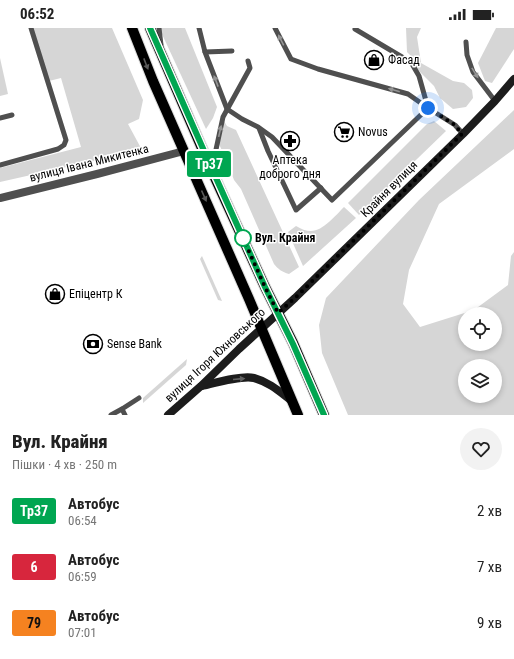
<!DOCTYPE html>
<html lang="uk">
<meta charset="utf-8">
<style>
body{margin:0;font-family:"Roboto Condensed",sans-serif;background:#f2f2f2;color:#222;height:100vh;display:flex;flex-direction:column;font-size:15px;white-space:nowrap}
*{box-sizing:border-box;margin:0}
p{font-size:13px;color:#767676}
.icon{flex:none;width:22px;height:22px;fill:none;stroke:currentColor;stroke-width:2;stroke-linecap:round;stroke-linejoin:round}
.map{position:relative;height:387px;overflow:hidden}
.sheet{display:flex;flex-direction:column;background:#fff;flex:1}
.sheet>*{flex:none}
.badge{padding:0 8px;border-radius:3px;font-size:14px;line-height:26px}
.tools{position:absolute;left:458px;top:279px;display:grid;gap:8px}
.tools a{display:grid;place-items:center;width:44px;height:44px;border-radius:50%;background:#fff;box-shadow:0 2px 6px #0003;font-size:20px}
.you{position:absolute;width:20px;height:20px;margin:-10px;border:3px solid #fff;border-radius:50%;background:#1a73e8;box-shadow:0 0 0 6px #1a73e833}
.map>.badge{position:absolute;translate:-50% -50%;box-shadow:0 0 0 2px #fff}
.round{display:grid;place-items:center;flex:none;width:42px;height:42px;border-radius:21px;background:#f2f2f2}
.overview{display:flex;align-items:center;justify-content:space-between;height:68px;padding:0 12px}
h1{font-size:19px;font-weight:800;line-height:30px}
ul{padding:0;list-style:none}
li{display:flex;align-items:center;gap:12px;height:56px;padding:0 12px}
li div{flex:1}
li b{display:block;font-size:15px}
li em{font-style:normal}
li .badge{min-width:44px;font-weight:700;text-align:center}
.status{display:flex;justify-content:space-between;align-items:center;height:28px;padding:0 20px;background:#fff;direction:ltr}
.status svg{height:11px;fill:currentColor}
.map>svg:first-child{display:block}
.green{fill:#d6d6d6;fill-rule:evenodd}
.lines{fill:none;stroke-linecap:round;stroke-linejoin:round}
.primary-casing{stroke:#dbdbdb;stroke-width:12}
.lane{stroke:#4f4f4f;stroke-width:5}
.street{stroke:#4f4f4f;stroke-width:8}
.secondary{stroke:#1c1c1c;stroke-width:8}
.primary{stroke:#000;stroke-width:10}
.oneway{fill:#959595}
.oneway2{fill:#595959}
.oneway3{fill:#606060}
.line-casing{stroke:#fff;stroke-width:9}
.line{stroke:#00a651;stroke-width:6}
.walk{stroke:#000;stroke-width:4;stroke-dasharray:0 7.2}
.stop-dot{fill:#fff;stroke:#00a651;stroke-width:2}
.labels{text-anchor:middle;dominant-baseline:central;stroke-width:3;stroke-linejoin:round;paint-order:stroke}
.poi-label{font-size:12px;fill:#000;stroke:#fff;text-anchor:start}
.street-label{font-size:12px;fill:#000;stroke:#fff}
.stop-label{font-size:12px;font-weight:bold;fill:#000;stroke:#fff;text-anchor:start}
</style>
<div class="status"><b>06:52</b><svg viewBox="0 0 49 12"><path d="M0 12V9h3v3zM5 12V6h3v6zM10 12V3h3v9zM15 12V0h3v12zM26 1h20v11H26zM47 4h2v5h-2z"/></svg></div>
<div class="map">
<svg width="514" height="387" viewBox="0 0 514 387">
<rect width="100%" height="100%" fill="#fff"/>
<g class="green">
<polygon points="32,0 112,0 143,72 139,91 128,96 142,122 0,154 0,140 81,119 61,50 49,53"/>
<polygon points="161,0 185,0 217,79 213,90 206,101 161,4"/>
<polygon points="406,0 421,0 417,9 421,35 453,53 464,55 472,62 473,70 466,79 453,81 440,70 434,58 416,40 415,32 407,24"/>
<polygon points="496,0 514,0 514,21 492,55 485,53 478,35"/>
<polygon points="0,30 8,66 0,68"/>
<path d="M 514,82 L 514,121 L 439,176 L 409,242 L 403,276 L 420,299 L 474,282 L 508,257 L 511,228 L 514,224 L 514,387 L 348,387 L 322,325 L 319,297 L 326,270 L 419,172 ZM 465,286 L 495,286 L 495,316 L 465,316 ZM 465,338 L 495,338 L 495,368 L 465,368 Z"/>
<path d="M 224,93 L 227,98 L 236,102 L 299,239 L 289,246 C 282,244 278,241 274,236 L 241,161 L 234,152 L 228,136 L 219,116 Z"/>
<polygon points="434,93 446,103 359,187 348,175 427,96"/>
<path d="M 344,179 L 356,190 L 303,238 L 288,204 L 296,198 C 301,201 306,203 311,203 C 323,203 336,187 344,179 Z"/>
<polygon points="202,228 222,273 218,272 200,231"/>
<polygon points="187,331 186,337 143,375 143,370"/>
</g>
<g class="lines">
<defs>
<g id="primary">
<polyline points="132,0 153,53 249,271 298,387"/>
<polyline points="150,0 211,141 265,259 293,315 324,387"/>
</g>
</defs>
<use href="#primary" class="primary-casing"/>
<g class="lane">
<polyline points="159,0 161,17"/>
<polyline points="199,0 205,24 232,23"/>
<polyline points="355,1 402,29"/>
<polyline points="466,14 467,27 473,44 495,73"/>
<polyline points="205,24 227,81 242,91 258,99 272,109 332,172 428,80 408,66 318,41 291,31 275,0"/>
<polyline points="412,36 419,48 428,80 455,97 463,106"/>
<polyline points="0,90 12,87"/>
<polyline points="259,100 268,123 296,182 321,160"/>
<polyline points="0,137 58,121 64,117 66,112 31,0"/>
<polyline points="212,140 223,89 250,40 248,33"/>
<polyline points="111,387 122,381"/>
<polyline points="125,387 122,381 139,370"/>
</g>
<polyline class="street" points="0,170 97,146 184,123"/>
<g class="secondary">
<path d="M 202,358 C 215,355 242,347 254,350 C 269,354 280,364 292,373"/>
<polyline points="168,387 201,358 239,321 295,270 463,106 495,73 514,51"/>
</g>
<use href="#primary" class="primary"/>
</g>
<defs><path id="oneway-solid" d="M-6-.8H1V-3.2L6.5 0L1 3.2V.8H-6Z"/></defs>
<g class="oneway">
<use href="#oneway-solid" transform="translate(281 12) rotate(-117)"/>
<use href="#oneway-solid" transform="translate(475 45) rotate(58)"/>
<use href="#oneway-solid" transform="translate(216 53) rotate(-111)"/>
<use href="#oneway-solid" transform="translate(394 62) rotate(-164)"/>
<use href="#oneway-solid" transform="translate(220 103) rotate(-77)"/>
</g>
<g class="oneway2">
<use href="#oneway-solid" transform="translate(146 36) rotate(69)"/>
<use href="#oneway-solid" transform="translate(204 168) rotate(66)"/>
</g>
<use class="oneway3" href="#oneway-solid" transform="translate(239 351) rotate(-5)"/>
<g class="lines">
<defs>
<polyline id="line" points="150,0 212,141 265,259 293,316 324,387"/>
</defs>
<use href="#line" class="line-casing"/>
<use href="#line" class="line"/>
<polyline class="walk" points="243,210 265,259 278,285 295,270 462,106 455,97 428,80"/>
</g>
<defs>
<symbol id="shop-ring" viewBox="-11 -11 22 22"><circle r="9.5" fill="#fff" stroke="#000" stroke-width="1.5"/><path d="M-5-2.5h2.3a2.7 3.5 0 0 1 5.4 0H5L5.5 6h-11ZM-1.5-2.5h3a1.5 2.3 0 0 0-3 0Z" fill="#000"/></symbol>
<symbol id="supermarket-ring" viewBox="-11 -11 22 22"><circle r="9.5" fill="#fff" stroke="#000" stroke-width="1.5"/><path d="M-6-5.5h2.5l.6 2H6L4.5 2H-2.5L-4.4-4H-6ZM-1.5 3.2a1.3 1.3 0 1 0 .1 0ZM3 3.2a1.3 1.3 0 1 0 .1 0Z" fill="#000"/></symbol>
<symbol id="pharmacy-ring" viewBox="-11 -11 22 22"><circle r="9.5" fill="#fff" stroke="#000" stroke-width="1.5"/><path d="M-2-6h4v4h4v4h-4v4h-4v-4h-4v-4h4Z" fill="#000"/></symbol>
<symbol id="bank-ring" viewBox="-11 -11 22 22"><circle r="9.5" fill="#fff" stroke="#000" stroke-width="1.5"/><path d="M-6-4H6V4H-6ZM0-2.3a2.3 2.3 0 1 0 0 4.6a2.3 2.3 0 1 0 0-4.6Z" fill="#000"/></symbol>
</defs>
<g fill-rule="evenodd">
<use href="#shop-ring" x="363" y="21" width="22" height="22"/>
<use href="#supermarket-ring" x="333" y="93" width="22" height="22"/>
<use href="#pharmacy-ring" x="279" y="102" width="22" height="22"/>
<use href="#shop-ring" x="44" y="255" width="22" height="22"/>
<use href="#bank-ring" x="82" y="305" width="22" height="22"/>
</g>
<circle class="stop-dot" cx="243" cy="210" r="8"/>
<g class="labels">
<g class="poi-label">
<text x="388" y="32">Фасад</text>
<text x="358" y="104">Novus</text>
<text x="290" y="132" text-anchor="middle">Аптека<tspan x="290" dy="14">доброго дня</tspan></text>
<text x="69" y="266">Епіцентр К</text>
<text x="107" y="316">Sense Bank</text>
</g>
<g class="street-label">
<text transform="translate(89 135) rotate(-14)">вулиця Івана Микитенка</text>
<text transform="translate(389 161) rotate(-45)">Крайня вулиця</text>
<text transform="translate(215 327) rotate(-43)">вулиця Ігоря Юхновського</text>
</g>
<g class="stop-label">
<text x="255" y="210">Вул. Крайня</text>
</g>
</g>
</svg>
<div class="tools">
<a><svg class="icon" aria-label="locate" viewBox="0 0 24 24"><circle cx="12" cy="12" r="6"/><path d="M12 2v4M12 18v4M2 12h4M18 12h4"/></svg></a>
<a><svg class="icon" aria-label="layers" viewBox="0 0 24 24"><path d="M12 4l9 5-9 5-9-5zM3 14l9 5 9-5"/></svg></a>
</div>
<div class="you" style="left:428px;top:80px"></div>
<b class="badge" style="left:209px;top:136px;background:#00a651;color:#fff">Тр37</b>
</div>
<section class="sheet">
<div class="overview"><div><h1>Вул. Крайня</h1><p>Пішки · 4 хв · 250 m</p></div><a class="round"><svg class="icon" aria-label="heart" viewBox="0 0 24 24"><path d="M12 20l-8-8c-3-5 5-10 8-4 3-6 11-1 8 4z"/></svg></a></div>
<ul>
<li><span class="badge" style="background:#00a651;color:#fff">Тр37</span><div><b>Автобус</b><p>06:54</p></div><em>2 хв</em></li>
<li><span class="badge" style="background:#d7263d;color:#fff">6</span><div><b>Автобус</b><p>06:59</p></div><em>7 хв</em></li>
<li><span class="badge" style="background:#f58220;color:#111">79</span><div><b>Автобус</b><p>07:01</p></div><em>9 хв</em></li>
</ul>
</section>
